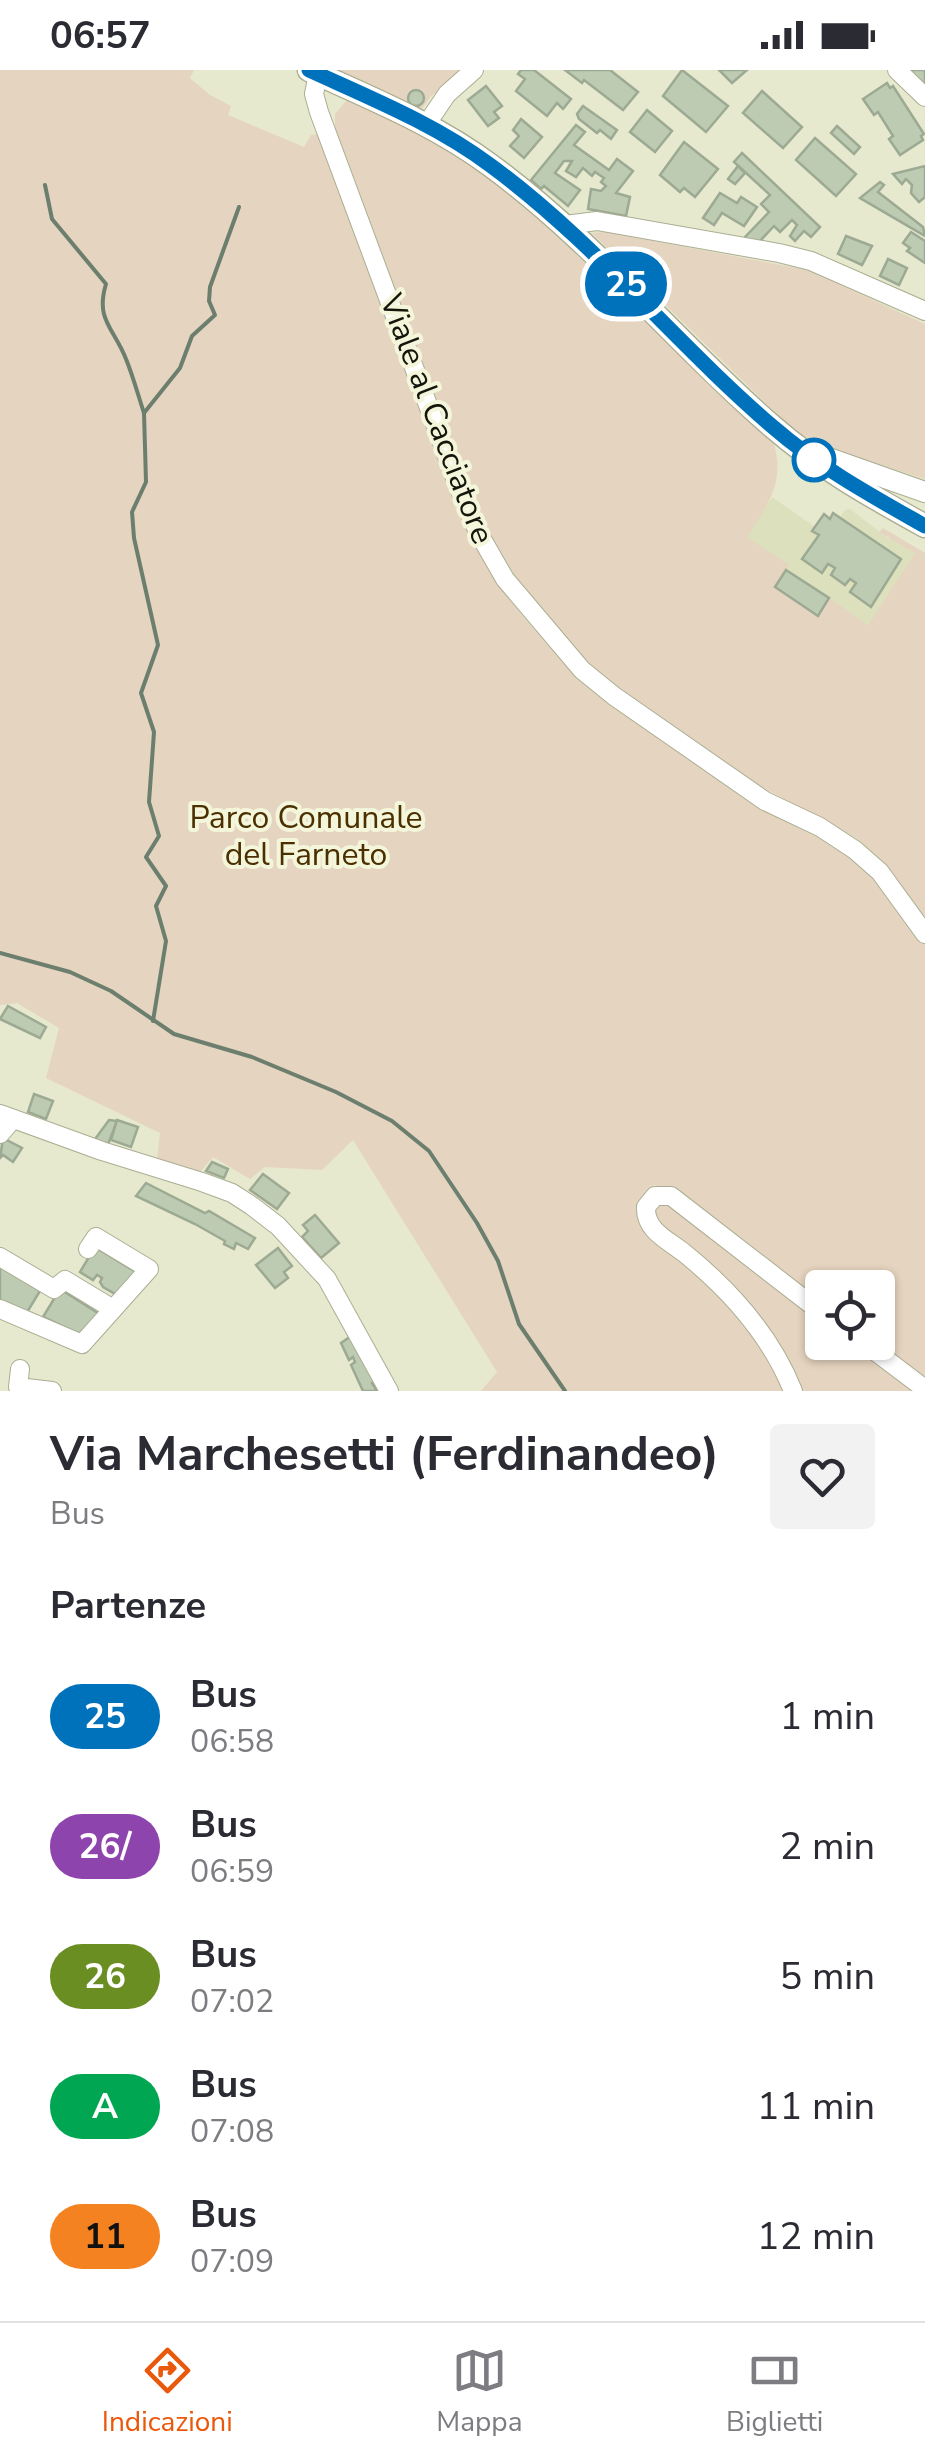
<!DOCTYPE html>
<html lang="it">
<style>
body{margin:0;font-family:"Nunito Sans",sans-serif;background:#f2f2f3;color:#2b2b33;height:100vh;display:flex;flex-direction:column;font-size:38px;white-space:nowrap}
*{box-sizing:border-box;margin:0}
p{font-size:32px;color:#7c7c81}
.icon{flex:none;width:55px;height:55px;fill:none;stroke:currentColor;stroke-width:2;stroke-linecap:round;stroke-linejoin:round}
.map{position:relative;height:1321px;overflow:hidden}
.details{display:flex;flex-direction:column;background:#fff;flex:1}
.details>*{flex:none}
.badge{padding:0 20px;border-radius:32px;font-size:35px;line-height:65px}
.fabs{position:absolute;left:805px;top:1200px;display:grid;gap:20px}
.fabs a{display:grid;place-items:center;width:90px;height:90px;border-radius:10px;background:#fff;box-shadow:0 2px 8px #0004;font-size:50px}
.map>.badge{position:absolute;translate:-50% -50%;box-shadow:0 0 0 5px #fff}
h2{padding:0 50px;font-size:38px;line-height:90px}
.round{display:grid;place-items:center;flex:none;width:105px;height:105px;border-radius:10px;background:#f2f2f3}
.headline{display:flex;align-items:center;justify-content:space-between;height:170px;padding:0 50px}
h1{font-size:48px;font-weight:700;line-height:75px}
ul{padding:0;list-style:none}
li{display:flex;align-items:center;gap:30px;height:130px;padding:0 50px}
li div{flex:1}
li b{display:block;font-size:38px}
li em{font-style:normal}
li .badge{min-width:110px;font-weight:700;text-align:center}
.status{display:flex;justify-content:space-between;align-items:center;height:70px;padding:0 50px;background:#fff;direction:ltr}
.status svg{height:28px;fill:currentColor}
.dock{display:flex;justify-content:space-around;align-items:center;height:140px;border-top:2px solid #e1e1e2;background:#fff;font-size:28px;color:#7c7c81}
.dock a{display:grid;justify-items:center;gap:5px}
.dock .current{color:#ea580c}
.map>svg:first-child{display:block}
.built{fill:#dce0bc}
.green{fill:#e5d4bf}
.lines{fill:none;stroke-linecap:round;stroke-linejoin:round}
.stream{stroke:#6c7f6e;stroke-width:4}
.building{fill:#bdcbb3;stroke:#9daa93;stroke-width:2.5}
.minor-casing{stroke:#abae93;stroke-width:20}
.tertiary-casing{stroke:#abae93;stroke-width:22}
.secondary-casing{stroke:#abae93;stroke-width:25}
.minor{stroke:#fff;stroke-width:18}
.tertiary{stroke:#fff;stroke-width:20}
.secondary{stroke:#fff;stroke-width:22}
.line-casing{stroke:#fff;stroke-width:22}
.line{stroke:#0072bc;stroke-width:15}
.stop-dot{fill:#fff;stroke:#0072bc;stroke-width:5}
.labels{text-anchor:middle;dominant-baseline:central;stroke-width:8;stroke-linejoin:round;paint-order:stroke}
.street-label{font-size:32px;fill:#15150c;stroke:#f3f6da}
.park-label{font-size:32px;fill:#4c2f00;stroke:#f3f6da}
</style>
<div class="status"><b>06:57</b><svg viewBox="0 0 49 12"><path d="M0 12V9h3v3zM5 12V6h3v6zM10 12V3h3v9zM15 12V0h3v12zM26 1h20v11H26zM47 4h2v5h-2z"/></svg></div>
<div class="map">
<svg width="925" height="1321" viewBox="0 0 925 1321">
<rect width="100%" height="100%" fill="#e6e9cd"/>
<polygon class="built" points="772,427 815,457 824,444 830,448 833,443 840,447 845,440 850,439 889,469 891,466 916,482 868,555 818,546 775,517 746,468"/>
<g class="green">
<path d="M 0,0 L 194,0 L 190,8 L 210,25 L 231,36 L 228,45 L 304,77 L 311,65 L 320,64 L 454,435 L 488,499 L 521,544 L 564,594 L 597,623 L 842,780 L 876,810 L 925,875 L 925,1313 L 878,1272 L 878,1218 L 822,1218 L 822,1235 L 669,1119 L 654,1115 C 639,1130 634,1140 642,1159 C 700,1206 755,1250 784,1321 L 481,1321 L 497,1302 L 353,1070 L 322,1100 L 265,1097 L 250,1109 L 213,1087 L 200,1102 L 157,1089 L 160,1063 L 46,1008 L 59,958 L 17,933 L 0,935 Z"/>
<polygon points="330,0 464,0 431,26 419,43"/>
<path d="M 347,30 L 412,57 L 479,99 L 555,164 L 774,374 C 785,413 767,436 747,467 L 789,495 L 776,518 L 817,545 L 829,528 L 868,555 L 915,483 L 879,462 L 883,458 L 925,483 L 925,848 L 889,798 L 856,768 L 749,710 L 654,644 L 592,598 L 531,530 L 492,473 L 463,404 L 335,62 L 335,44 Z"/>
<polygon points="605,162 808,200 925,254 925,409 823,376 792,359 592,163"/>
<path d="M 667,1132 L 822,1253 L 822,1272 L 849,1273 L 914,1321 L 802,1321 C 774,1252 713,1205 659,1156 L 653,1139 Z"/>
</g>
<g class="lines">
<g class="stream">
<path d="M 45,115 L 52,149 L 106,214 C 95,250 114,258 126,289 C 133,306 138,325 144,343"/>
<polyline points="0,883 70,902 111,921 174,964 252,987 336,1022 392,1051 429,1081 477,1153 498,1191 519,1254 565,1321"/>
<polyline points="153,951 166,871 156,836 166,816 146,787 159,766 149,732 154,662 141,623 158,575 134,468 132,442 146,412 144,343 180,298 192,266 215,245 209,231 210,217 239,137"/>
</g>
</g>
<g class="building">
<polygon points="521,0 534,0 571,29 563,39 557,33 547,46 516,21 525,9 518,4"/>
<polygon points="565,0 610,0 638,22 623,40 584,10 582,13"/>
<polygon points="682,0 728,36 706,62 663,26"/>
<polygon points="719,0 747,0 732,13"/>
<polygon points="903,0 925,0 925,17"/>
<polygon points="887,13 890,18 893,16 924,64 921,66 923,70 900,85 889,69 893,66 878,42 874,45 863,29"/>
<polygon points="486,16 502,36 494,42 499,48 488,56 468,30"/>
<circle cx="416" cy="28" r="8"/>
<polygon points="762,21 802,57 783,78 743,43"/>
<polygon points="583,36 617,60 611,69 600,60 597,63 579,49 577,44"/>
<polygon points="647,40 672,61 655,82 630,62"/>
<polygon points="521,49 542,67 524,88 510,76 519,66 513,60"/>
<polygon points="576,55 585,62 574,75 609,100 617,89 633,101 616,123 630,127 626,146 588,139 591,119 601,121 606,116 601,112 604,108 595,102 592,106 583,98 576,107 566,101 572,91 564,91 555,103 580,120 568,136 544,116 541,119 531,110"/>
<polygon points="837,56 860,77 854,84 831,63"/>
<polygon points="815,68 856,104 836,126 796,90"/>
<polygon points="684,72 718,99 695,127 684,118 680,122 660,105"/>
<polygon points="742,83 820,157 811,167 804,161 795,171 790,166 797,155 792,150 780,162 774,156 759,172 744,168 769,142 761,134 770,125 734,92"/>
<polygon points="738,96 745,103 735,114 728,109"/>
<polygon points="925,96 925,127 919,132 911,123 912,115 906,109 902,114 893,104"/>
<polygon points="880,112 884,115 878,122 923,157 925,166 860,128"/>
<polygon points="720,123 737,133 741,127 757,137 744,156 722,143 714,155 703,148"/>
<polygon points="911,162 925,171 925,193 907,181 910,178 903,173"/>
<polygon points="846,166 872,176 862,195 838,184"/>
<polygon points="888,189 907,198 899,215 880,206"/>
<polygon points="833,443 901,489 871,537 850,522 856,513 850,509 845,515 831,505 835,498 828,494 822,503 802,489 819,465 812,461 824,444 830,449"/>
<polygon points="786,500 829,528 818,546 775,517"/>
<polygon points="8,936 46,957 40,968 0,949"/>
<polygon points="34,1024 53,1031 46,1049 28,1042"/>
<polygon points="109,1050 117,1051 107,1077 93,1072"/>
<polygon points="117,1050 138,1057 131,1077 111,1070"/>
<polygon points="3,1068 22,1078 13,1092 3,1085 0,1088"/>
<polygon points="212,1092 228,1099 224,1108 206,1101"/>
<polygon points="263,1104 289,1123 277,1139 250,1120"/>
<polygon points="146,1113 205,1143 209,1141 255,1168 248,1179 236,1173 234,1179 224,1174 225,1171 195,1154 136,1126"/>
<polygon points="315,1145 339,1173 321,1188 302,1167 308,1161 303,1155"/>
<polygon points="95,1177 136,1202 119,1226 103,1217 100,1212 102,1208 97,1205 93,1210 80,1202"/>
<polygon points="278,1178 292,1196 284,1202 288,1208 275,1218 256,1195"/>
<polygon points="0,1196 40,1221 26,1244 0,1230"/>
<polygon points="60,1219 101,1245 83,1266 43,1247"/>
<polygon points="354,1264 379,1308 372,1313 377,1321 363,1321 351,1295 355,1292 353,1287 349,1290 341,1273"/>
</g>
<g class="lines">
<defs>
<g id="minor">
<polyline points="897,0 925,27"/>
<polyline points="318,4 314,24 319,42 460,421 478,462 505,509 582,600 614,626 765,731 820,757 855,780 880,802 925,864"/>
<polyline points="426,55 447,24 474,0"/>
<polyline points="565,155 597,151 779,183 811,191 925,241"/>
<polyline points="0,1044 102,1081 202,1112 232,1123 252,1136 278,1156 327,1209 389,1321"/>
<polyline points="0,1064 13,1049"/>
<polyline points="0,1187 54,1219 65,1210 113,1239"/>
<polyline points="0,1239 82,1274 149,1199 96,1167 88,1179"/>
<polyline points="863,1272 925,1319"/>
<polyline points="20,1299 18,1317 52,1321"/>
<path d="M 793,1321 C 771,1266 729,1219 683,1182 C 666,1169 645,1160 646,1137 L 655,1126 L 671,1126 L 822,1243"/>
</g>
<polyline id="tertiary" points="817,384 925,422"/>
<path id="secondary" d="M 309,0 C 370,28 435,54 490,95 C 594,171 676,273 773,357 C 819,397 872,427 925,456"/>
</defs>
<use href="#minor" class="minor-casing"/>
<use href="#tertiary" class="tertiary-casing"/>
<use href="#secondary" class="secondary-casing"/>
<use href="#minor" class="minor"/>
<use href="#tertiary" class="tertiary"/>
<use href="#secondary" class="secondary"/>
</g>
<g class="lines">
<defs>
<path id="line" d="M 309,0 C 370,28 435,54 490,95 C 594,171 675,273 773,357 C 819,397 872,426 925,456"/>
</defs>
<use href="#line" class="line-casing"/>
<use href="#line" class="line"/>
</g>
<circle class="stop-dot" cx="814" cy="390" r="20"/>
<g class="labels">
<g class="street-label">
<text transform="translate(437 349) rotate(69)">Viale al Cacciatore</text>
</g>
<g class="park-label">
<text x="306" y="747">Parco Comunale<tspan x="306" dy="37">del Farneto</tspan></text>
</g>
</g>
</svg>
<div class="fabs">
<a><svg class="icon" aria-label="locate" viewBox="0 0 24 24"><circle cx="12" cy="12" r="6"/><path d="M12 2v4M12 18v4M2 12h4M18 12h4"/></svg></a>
</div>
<b class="badge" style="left:626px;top:214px;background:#0072bc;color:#fff">25</b>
</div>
<section class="details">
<div class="headline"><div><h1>Via Marchesetti (Ferdinandeo)</h1><p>Bus</p></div><a class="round"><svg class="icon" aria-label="heart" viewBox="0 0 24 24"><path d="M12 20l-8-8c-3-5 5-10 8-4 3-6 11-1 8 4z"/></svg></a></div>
<h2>Partenze</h2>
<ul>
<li><span class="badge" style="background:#0072bc;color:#fff">25</span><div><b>Bus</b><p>06:58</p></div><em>1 min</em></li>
<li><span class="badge" style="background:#8e44ad;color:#fff">26/</span><div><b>Bus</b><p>06:59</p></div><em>2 min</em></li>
<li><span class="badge" style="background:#6b8e23;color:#fff">26</span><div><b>Bus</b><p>07:02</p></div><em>5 min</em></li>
<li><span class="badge" style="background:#00a651;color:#fff">A</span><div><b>Bus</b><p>07:08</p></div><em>11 min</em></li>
<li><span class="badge" style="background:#f58220;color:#111">11</span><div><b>Bus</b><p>07:09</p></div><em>12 min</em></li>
</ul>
</section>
<nav class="dock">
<a class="current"><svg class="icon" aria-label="directions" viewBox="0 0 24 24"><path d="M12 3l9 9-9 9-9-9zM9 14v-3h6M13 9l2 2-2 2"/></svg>Indicazioni</a>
<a><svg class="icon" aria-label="map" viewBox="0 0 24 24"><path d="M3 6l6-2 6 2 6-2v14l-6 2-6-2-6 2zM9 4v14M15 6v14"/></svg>Mappa</a>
<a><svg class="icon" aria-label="tickets" viewBox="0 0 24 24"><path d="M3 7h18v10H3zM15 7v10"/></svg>Biglietti</a>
</nav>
